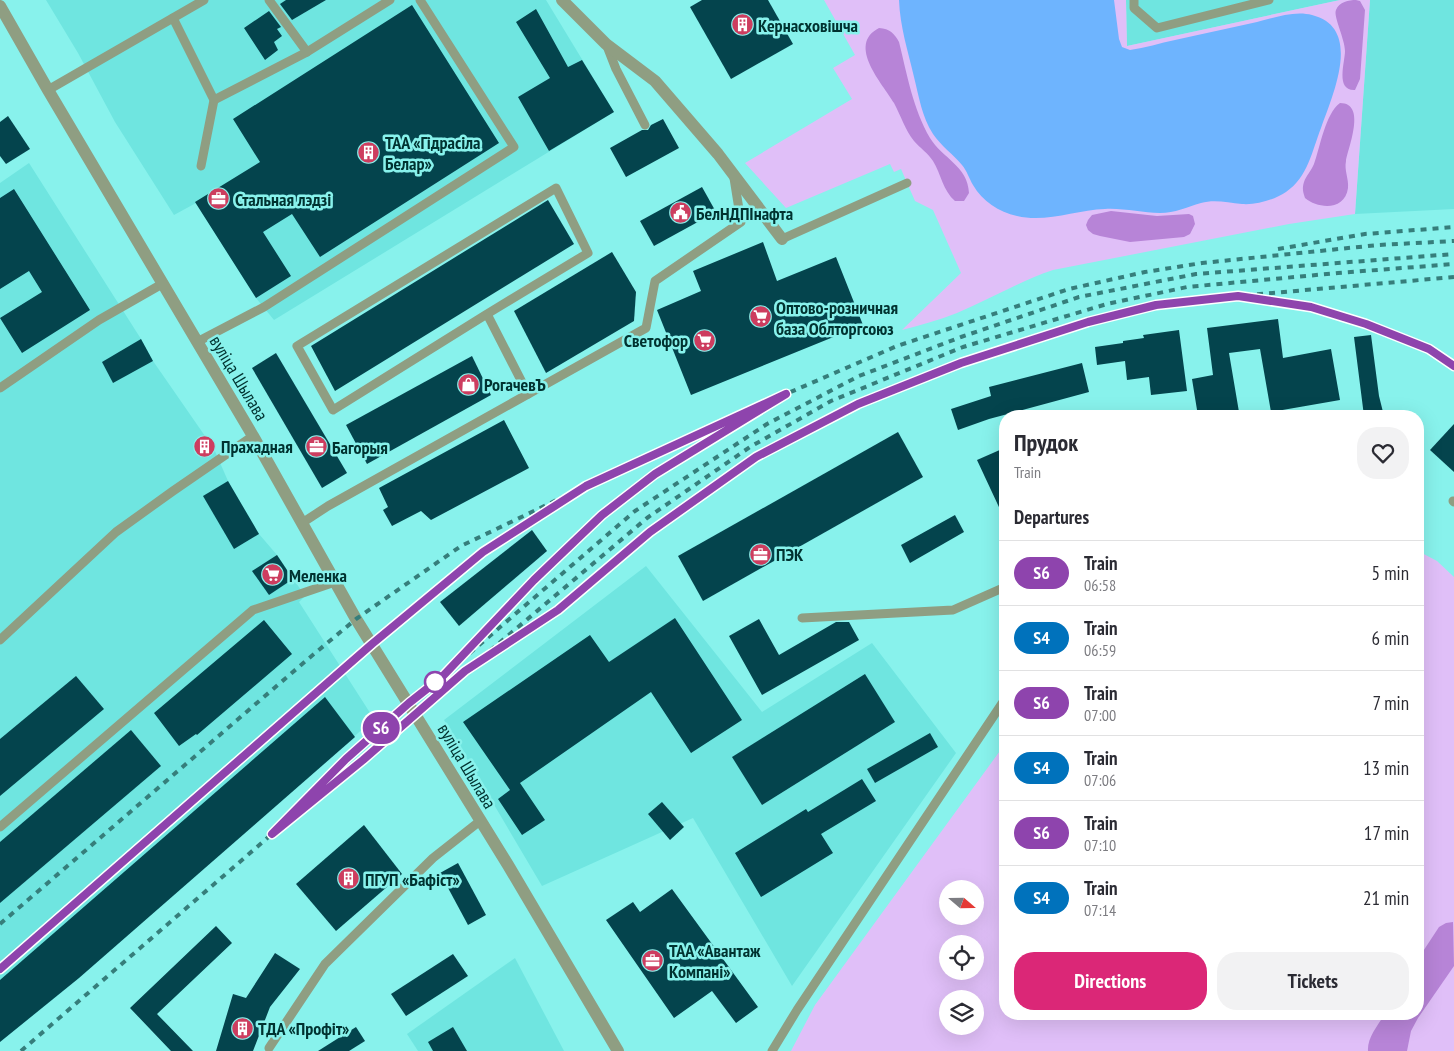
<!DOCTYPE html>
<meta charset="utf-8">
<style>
body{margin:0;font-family:"PT Sans Narrow",sans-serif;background:#f2f2f3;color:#2b2b33;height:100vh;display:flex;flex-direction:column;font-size:19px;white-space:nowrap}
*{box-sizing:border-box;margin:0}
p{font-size:16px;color:#7c7c81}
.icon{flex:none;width:28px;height:28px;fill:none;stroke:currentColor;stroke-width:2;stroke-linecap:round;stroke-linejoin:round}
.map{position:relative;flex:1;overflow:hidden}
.details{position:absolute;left:999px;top:410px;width:425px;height:610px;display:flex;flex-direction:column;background:#fff;border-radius:20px;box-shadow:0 5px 20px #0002}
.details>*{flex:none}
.badge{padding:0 10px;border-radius:16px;font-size:18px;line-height:32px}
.needle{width:32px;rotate:110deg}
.fabs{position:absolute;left:939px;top:880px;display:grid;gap:10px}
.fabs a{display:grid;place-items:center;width:45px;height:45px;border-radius:50%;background:#fff;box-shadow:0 5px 20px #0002;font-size:25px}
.map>.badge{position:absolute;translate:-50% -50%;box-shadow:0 0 0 2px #fff}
h2{padding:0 15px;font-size:19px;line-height:45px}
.round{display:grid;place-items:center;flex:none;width:52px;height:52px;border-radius:20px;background:#f2f2f3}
.headline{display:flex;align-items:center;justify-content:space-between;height:85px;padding:0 15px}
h1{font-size:24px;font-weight:800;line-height:38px}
.cta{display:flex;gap:10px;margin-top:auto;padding:10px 15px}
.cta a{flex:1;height:58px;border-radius:20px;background:#db2777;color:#fff;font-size:20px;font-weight:800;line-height:58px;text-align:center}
.cta a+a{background:#f2f2f3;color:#2b2b33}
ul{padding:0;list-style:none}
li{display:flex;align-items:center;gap:15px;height:65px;padding:0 15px;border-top:1px solid #e1e1e2}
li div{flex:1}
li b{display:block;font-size:19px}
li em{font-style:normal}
li .badge{min-width:55px;font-weight:700;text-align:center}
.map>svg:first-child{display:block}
.built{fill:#6fe5e0}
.green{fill:#e0bff8;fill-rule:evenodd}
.forest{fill:#b784d7}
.water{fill:#6eb4fe}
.building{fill:#04444d}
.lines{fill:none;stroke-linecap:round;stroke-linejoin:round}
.lane{stroke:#8f9e82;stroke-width:9}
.street{stroke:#8f9e82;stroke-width:12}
.rail{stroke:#367e7b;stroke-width:4;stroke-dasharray:6 6;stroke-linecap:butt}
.line-casing{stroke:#fff;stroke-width:11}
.line{stroke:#8e44ad;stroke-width:8}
.stop-dot{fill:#fff;stroke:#8e44ad;stroke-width:2.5}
.labels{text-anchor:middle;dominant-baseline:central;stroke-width:5;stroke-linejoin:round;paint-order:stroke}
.poi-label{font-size:18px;font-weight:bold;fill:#003230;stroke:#88f2ec;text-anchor:start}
.street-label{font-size:18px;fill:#003230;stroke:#88f2ec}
</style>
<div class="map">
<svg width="1454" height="1051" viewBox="0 0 1454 1051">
<rect width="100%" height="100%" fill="#88f2ec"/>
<g class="built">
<polygon points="46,0 546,0 614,112 274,320 256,298 196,203 174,215 115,122 78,53"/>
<polygon points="1126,0 1340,0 1127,46"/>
<polygon points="1370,0 1454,0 1454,209 1355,214"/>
<polygon points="29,163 141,339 153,361 214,449 228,481 259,534 277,555 305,596 299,602 374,719 79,978 0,1042 0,183"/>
<polygon points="646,566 762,712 872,643 956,753 792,986 693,818 542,886 444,720"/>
<polygon points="515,958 564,1051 418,1051 407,1034"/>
</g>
<g class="green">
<path d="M 824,0 L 1126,0 L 1127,46 L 1340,0 L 1370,0 L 1355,214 L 1289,224 L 1053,270 C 1020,281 990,299 957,313 C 939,320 921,325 902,330 L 961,273 L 933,210 L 915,201 L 901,169 L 894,172 L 890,164 L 786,208 L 745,163 L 852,99 L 833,68 L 855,55 Z"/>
<path d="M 1418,551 L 1437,561 L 1454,577 L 1454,1051 L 791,1051 L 815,1005 L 1005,744 L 1005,1014 L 1418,1014 ZM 948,889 L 975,889 L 975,916 L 948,916 ZM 948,944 L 975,944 L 975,971 L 948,971 ZM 948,999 L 975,999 L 975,1026 L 948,1026 Z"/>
</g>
<g class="forest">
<path d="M 1356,0 L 1360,1 L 1365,10 L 1360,79 L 1355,90 C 1335,91 1345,62 1345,51 C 1345,39 1333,16 1336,10 C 1339,2 1349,0 1356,0 Z"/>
<path d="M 879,28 C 890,29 894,33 899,42 C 907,74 913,109 930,138 C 942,158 968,166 969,193 L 964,201 L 955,201 C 943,191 941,174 933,161 C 928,153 920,148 914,141 C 905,130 901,116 894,103 C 883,84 846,45 879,28 Z"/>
<path d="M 1340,103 C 1367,103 1348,148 1346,161 C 1344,170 1349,179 1348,188 C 1345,211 1318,209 1305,198 C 1303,192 1302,188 1304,182 C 1306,176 1311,171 1314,164 C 1320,148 1325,114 1340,103 Z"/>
<polygon points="1111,211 1157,216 1189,214 1193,216 1195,224 1190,234 1184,237 1130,242 1100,236 1093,234 1088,230 1086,225 1088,220 1092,215"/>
<path d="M 1453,922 L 1454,966 L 1418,1018 L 1411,1031 L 1407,1051 L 1368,1051 C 1367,1038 1378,1025 1385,1014 L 1418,1014 L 1418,959 L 1439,927 L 1446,923 Z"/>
</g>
<path class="water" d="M 899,0 L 1114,0 L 1119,39 L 1122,47 L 1130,50 C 1145,48 1160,43 1175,40 C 1202,34 1230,28 1257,22 C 1273,18 1295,10 1312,15 C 1364,28 1332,96 1321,128 C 1312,151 1308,177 1286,192 C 1274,200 1257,205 1242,204 C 1228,203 1215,199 1201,203 C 1187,207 1175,213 1160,213 C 1142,213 1124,208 1105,209 C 1076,210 1046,223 1017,216 C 999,212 982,201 973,185 C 969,178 967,171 962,165 C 953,154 941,146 933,134 C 922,117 919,97 914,77 C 908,51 900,27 899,0 Z"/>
<g class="building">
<polygon points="286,0 326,0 292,20 280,4"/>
<polygon points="702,0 768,0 793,44 731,79 690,7"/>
<polygon points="412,5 499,143 320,257 292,214 263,232 291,276 256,298 195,202 260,162 233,119"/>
<polygon points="536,9 568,67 582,60 614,112 549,151 518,97 550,78 516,22"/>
<polygon points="269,11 281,27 277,29 282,36 274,42 278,50 265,60 244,28"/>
<polygon points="8,116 30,149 6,164 0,156 0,122"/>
<polygon points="663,119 679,148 626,177 610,148 642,130 648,130 651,125"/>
<polygon points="702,187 716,212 654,246 640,221"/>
<polygon points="14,189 90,310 22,353 0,318 42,292 29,271 0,289 0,198"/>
<polygon points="548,200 574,244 335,391 311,346"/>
<polygon points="763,242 777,281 836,257 863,325 691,395 657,310 701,291 693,271"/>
<polygon points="612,252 636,292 634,321 546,373 514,311"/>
<polygon points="1278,319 1283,358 1331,349 1340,400 1271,412 1260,349 1229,353 1239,412 1209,416 1198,416 1192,379 1213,375 1207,328"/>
<polygon points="1179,330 1187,391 1151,395 1149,377 1127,380 1125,361 1097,365 1095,347 1123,343 1123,341 1144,338 1143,335"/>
<polygon points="1371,335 1379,396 1384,416 1364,416 1354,337"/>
<polygon points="141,339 153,361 113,383 102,362"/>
<polygon points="276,353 347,473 322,488 252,368"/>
<polygon points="472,356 491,395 367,464 346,425"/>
<polygon points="1082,363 1089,392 989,419 958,430 951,409 991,396 989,387"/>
<polygon points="504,420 529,468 431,520 421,511 392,526 383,510 388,507 379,488"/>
<polygon points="1454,424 1454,472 1430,450"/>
<polygon points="898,432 923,477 703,601 678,556"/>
<polygon points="206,437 214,449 202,456 196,443"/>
<polygon points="1002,449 1005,456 1005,520 977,460"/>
<polygon points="228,481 259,534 234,549 203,496"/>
<polygon points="955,515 964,532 910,563 901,545"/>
<polygon points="532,530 547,551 459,626 440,602"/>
<polygon points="277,555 293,579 269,595 252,571"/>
<polygon points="675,618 742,720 691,753 651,692 520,783 545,820 522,835 498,799 510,790 463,722 590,635 609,662"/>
<polygon points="759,619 779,655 836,622 849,622 859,640 762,695 729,636"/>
<polygon points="264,620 292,654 197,735 196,734 179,746 154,713"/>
<polygon points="865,674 895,722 762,805 732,757"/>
<polygon points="76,676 104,709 0,796 0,739"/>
<polygon points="325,697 355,737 79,978 0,1042 0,980"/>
<polygon points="131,730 161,766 0,903 0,842"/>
<polygon points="930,733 938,747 875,783 867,769"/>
<polygon points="862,779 876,801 821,834 833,853 761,897 735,853 806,809 808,812"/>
<polygon points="662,802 684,827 670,840 648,814"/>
<polygon points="364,825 402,874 336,931 296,884"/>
<polygon points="458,863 486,915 468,925 440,873"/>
<polygon points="672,889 758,1007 736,1023 712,991 674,1018 606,920 633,902 640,912"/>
<polygon points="216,926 232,943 157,1014 193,1051 171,1051 130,1008"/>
<polygon points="275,953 300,969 270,1007 253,1051 216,1051 233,994 246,998"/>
<polygon points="453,954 468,976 406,1016 391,994"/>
<polygon points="356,1027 365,1041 349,1051 318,1051"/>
<polygon points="453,1027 467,1051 433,1051 428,1042"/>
</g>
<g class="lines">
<g class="lane">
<polyline points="269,0 307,52 390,0"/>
<polyline points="1134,0 1134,8 1157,28 1269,0"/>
<polyline points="173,18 214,100 201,166"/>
<polyline points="607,46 616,69 645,125"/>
<polyline points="48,90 204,0"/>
<polyline points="214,100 307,52"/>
<polyline points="782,239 907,183"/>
<polyline points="487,314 588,253 556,188 297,346 333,410 487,314 528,394"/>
<polyline points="197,342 264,307 514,147 420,0"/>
<polyline points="0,388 99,320 162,284"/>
<polyline points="1453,501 1454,502"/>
<polyline points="302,523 328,506 646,328 655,281 741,222 734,178"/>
<polyline points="802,618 953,610 1005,587"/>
<polyline points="0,640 116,532 173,491 253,436"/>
<polyline points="0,827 253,610 335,582"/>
<polyline points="269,1048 325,964 433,858 480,821"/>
<polyline points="772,1051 797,1010 1005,699"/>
</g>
<g class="street">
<polyline points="562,0 606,44 655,81 718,154 782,239"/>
<polyline points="0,6 48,90 253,436 356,619 508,865 618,1051"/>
</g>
<g class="rail">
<polyline points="1278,249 1365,234 1454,227"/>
<polyline points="1255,299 1311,307 1367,324 1429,349 1454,366"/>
<path d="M 482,634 C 535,578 591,517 655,473 C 684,454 714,438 744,420"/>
<polyline points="509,642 558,610 650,532 756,457 858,404 961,363 1088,322 1156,305 1238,296 1454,277"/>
<polyline points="316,798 647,518 750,447 831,401 963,347 1107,304 1187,287 1338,273 1454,264"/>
<polyline points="0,924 308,659 356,619 461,546 586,486 786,394 897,346 1069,289 1145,272 1202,263 1378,245 1454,241"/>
<polyline points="0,969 372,644 483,552 546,511"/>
<polyline points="21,1051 272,834 346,759 409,703 442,677 635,511 767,424 859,376 961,337 1079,297 1196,274 1454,254"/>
</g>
</g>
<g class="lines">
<defs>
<polyline id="line" points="0,969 372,644 483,552 586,486 786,394 655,474 602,515 534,580 442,677 409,703 346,759 272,834 363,760 465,671 558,610 650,532 756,457 858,404 961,363 1088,322 1156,305 1238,296 1311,307 1366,324 1429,349 1454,366"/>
</defs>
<use href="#line" class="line-casing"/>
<use href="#line" class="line"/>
</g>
<defs>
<symbol id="building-disc" viewBox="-11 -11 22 22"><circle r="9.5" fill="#cd3d5f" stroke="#88f2ec"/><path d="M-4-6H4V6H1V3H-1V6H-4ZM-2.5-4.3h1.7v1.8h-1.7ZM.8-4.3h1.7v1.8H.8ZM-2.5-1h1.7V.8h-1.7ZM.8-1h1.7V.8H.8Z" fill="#fff"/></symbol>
<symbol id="office-disc" viewBox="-11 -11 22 22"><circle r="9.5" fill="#cd3d5f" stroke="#88f2ec"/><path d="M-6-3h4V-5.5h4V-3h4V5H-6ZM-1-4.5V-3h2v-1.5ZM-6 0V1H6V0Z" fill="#fff"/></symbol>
<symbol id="civic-disc" viewBox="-11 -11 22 22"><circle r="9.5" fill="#cd3d5f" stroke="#88f2ec"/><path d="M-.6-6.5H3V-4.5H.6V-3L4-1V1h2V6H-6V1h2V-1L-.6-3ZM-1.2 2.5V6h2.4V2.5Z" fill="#fff"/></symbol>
<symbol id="supermarket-disc" viewBox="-11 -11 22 22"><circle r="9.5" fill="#cd3d5f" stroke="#88f2ec"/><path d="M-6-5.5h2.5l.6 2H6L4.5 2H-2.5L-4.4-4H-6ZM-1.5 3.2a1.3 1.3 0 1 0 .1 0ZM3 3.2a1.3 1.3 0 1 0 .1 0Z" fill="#fff"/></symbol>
<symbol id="shop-disc" viewBox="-11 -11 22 22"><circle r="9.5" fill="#cd3d5f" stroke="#88f2ec"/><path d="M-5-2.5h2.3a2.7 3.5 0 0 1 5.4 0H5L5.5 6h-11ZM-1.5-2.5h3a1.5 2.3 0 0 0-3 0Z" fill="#fff"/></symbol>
</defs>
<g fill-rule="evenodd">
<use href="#building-disc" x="730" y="12" width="25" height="25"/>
<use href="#building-disc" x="356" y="140" width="25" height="25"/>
<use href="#office-disc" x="206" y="186" width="25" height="25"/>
<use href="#civic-disc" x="668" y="200" width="25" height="25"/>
<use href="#supermarket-disc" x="748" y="304" width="25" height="25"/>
<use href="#supermarket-disc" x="692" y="328" width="25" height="25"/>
<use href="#shop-disc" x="456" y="372" width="25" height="25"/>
<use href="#building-disc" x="192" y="434" width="25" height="25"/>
<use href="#office-disc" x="304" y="434" width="25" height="25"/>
<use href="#office-disc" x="748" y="542" width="25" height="25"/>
<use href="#supermarket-disc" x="260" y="562" width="25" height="25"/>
<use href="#building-disc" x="336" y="866" width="25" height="25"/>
<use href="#office-disc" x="640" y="948" width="25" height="25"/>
<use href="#building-disc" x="230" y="1016" width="25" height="25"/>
</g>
<circle class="stop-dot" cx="435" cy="682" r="10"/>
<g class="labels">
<g class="poi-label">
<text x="758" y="25">Кернасховішча</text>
<text x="385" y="142">ТАА «Гідрасіла<tspan x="385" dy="21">Белар»</tspan></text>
<text x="235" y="199">Стальная лэдзі</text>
<text x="696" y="213">БелНДПІнафта</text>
<text x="776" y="307">Оптово-розничная<tspan x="776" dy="21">база Облторгсоюз</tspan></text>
<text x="688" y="340" text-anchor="end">Светофор</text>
<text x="484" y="384">РогачевЪ</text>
<text x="221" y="446">Прахадная</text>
<text x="332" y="447">Багорыя</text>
<text x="776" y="554">ПЭК</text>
<text x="289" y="575">Меленка</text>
<text x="365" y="879">ПГУП «Бафіст»</text>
<text x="669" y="950">ТАА «Авантаж<tspan x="669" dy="21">Компані»</tspan></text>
<text x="258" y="1028">ТДА «Профіт»</text>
</g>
<g class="street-label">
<text transform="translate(239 378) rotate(59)">вуліца Шылава</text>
<text transform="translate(467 766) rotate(59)">вуліца Шылава</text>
</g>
</g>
</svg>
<div class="fabs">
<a><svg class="needle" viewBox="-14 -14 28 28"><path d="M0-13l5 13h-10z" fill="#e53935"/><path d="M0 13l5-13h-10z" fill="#7c7c81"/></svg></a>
<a><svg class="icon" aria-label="locate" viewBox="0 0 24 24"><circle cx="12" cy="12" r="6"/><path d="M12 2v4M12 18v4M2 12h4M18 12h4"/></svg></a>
<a><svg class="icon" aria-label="layers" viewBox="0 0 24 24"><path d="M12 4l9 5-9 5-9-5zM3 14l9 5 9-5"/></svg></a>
</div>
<b class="badge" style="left:381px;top:728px;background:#8e44ad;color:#fff">S6</b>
<section class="details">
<div class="headline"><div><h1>Прудок</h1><p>Train</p></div><a class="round"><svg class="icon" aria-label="heart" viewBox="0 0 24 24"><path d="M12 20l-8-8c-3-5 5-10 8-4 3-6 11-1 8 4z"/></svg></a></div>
<h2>Departures</h2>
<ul>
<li><span class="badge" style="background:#8e44ad;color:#fff">S6</span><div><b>Train</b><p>06:58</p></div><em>5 min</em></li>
<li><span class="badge" style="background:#0072bc;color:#fff">S4</span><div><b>Train</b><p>06:59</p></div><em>6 min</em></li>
<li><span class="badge" style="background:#8e44ad;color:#fff">S6</span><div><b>Train</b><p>07:00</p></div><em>7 min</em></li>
<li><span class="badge" style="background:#0072bc;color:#fff">S4</span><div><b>Train</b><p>07:06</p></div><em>13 min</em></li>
<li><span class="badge" style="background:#8e44ad;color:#fff">S6</span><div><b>Train</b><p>07:10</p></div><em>17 min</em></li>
<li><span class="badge" style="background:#0072bc;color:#fff">S4</span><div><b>Train</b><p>07:14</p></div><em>21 min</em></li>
</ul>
<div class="cta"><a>Directions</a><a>Tickets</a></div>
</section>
</div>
